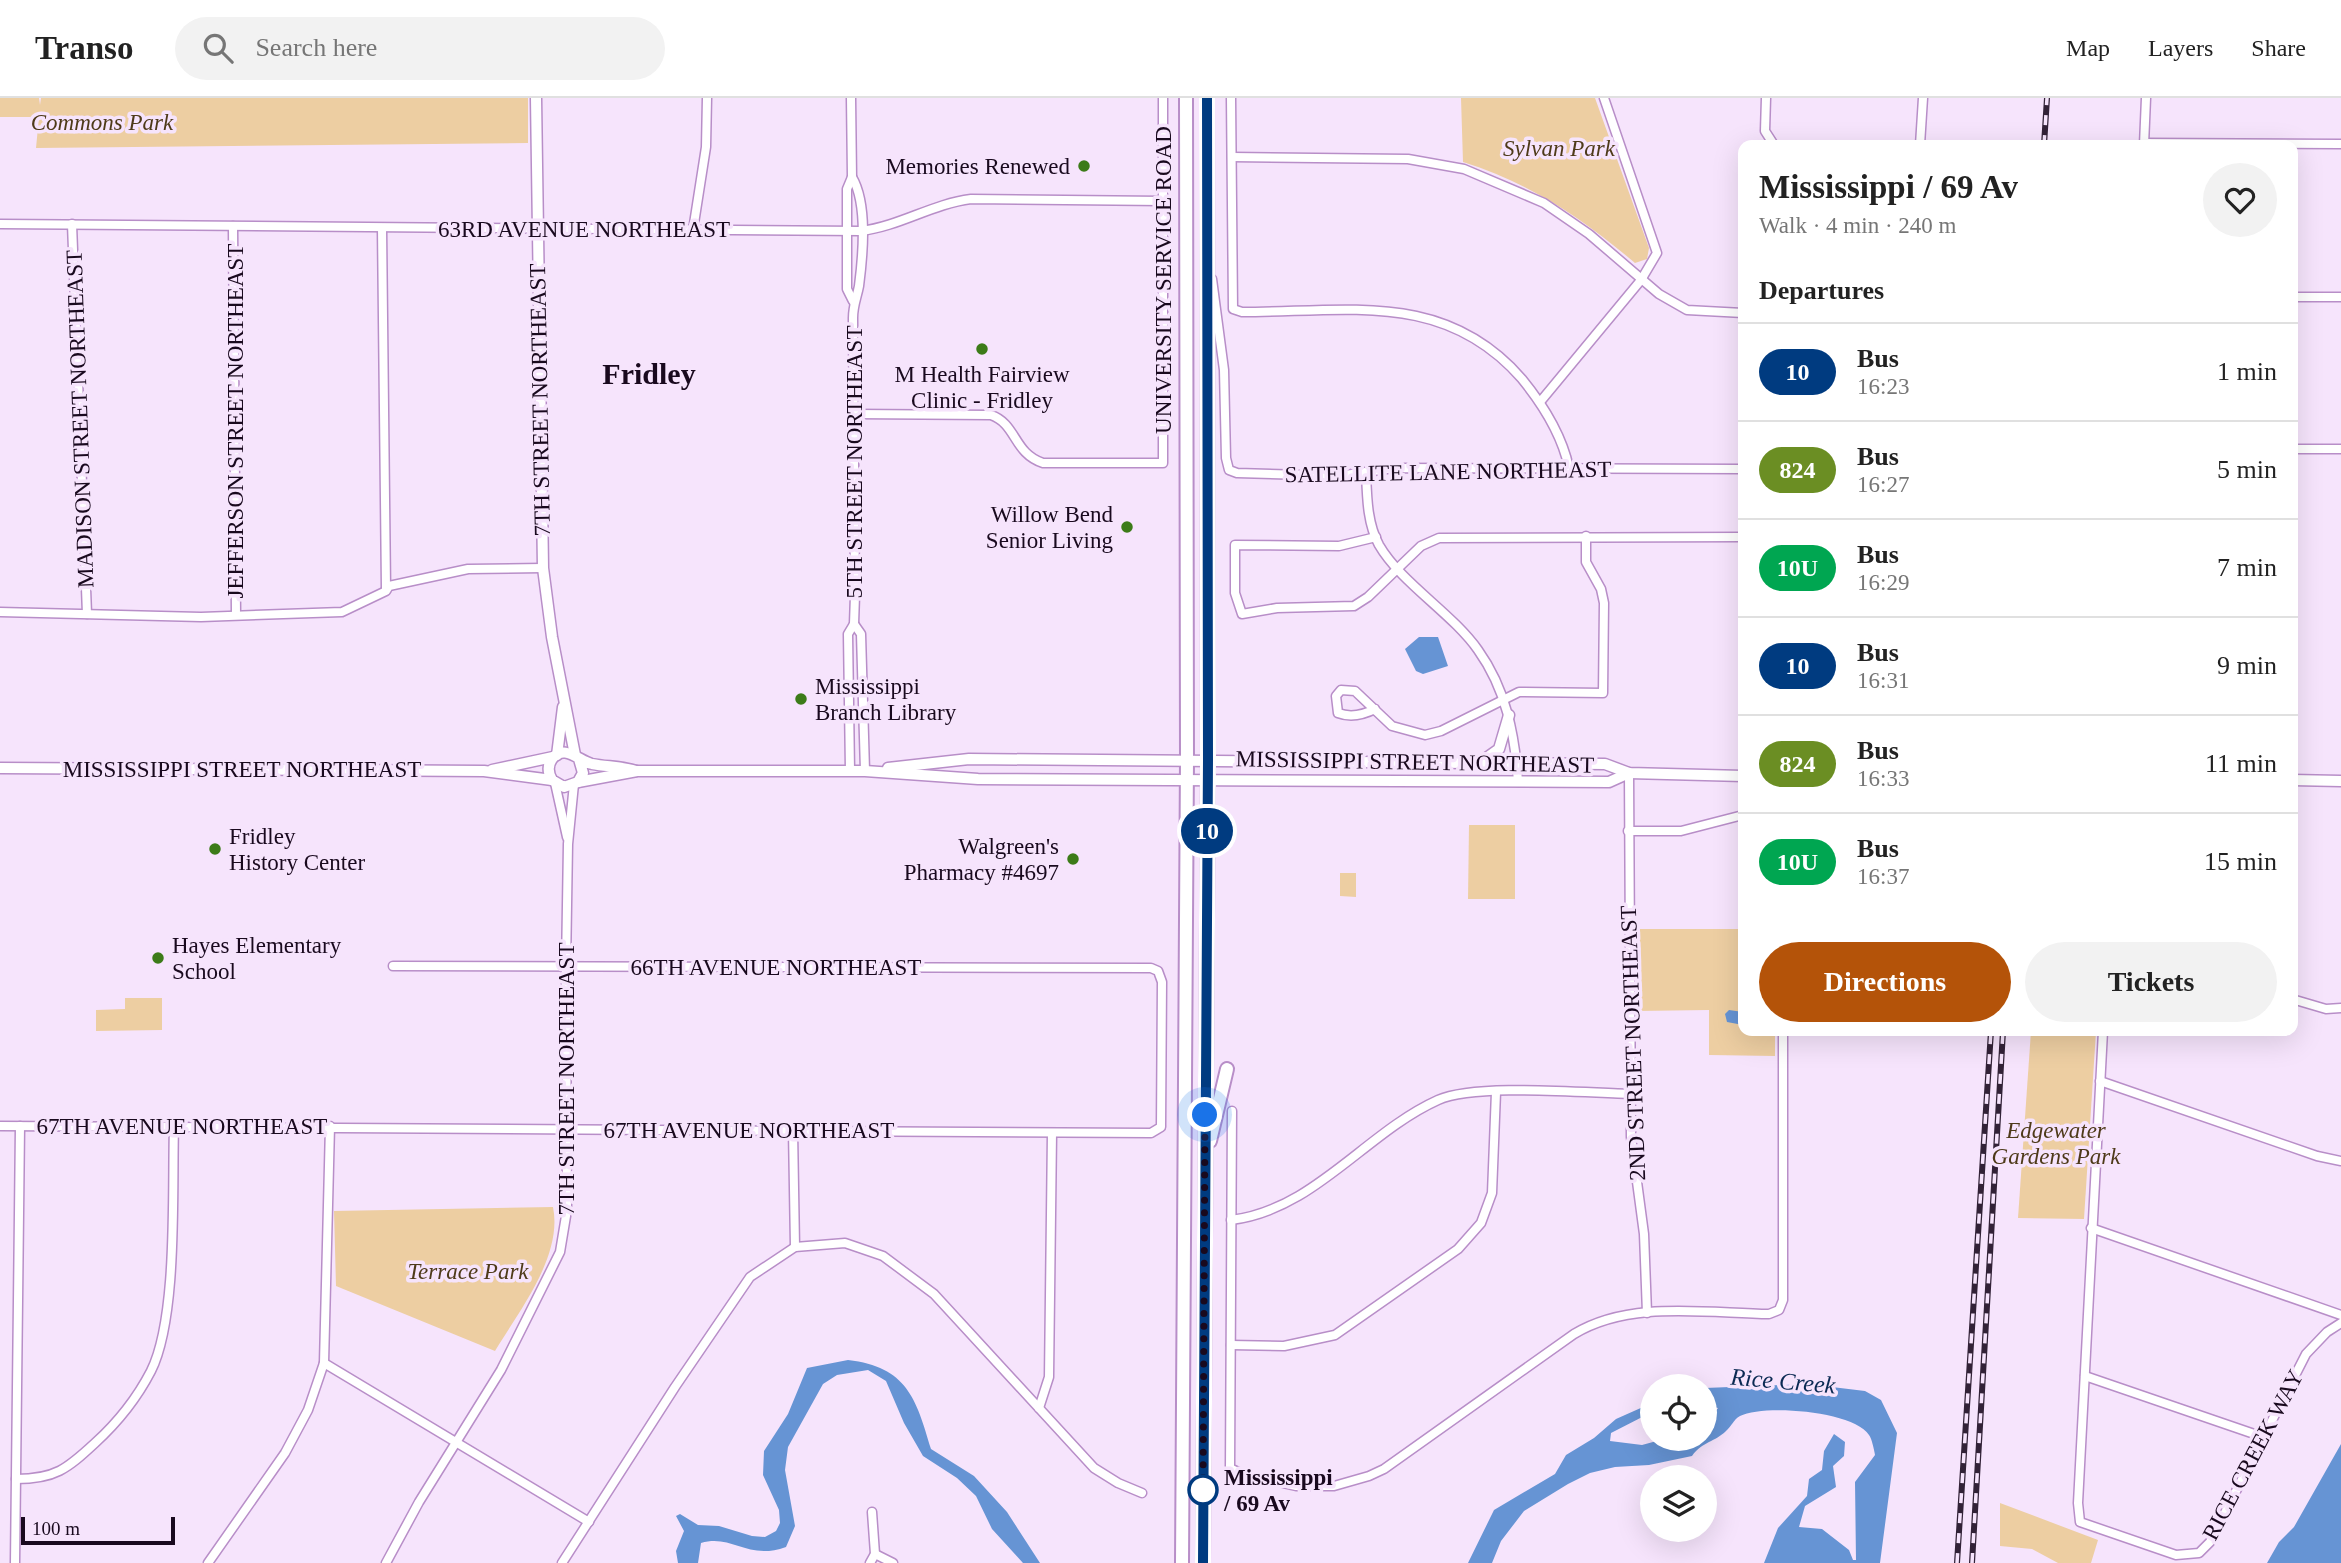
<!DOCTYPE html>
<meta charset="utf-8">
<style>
body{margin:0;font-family:"Times New Roman",serif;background:#f2f2f2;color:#222;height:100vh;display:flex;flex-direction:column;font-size:26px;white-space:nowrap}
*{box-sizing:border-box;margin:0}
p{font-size:23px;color:#767676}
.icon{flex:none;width:38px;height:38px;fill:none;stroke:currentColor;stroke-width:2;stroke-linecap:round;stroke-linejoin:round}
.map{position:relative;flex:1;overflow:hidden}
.details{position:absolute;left:1738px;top:42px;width:560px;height:896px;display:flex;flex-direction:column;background:#fff;border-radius:14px;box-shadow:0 7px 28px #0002}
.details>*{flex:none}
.badge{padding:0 14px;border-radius:23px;font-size:24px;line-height:46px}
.tools{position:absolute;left:1640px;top:1276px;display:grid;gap:14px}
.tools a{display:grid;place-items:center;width:77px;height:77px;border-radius:50%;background:#fff;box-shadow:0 7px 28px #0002;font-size:35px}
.scale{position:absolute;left:21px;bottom:18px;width:154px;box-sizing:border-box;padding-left:7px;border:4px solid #19091e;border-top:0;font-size:19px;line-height:24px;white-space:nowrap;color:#19091e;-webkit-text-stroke:5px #f6e4fc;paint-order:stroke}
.you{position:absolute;width:35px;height:35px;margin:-18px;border:5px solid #fff;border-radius:50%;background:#1a73e8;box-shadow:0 0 0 10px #1a73e833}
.map>.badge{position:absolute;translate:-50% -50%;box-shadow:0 0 0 4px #fff}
h2{padding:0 21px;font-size:26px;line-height:63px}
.round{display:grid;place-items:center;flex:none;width:74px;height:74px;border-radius:37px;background:#f2f2f2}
.headline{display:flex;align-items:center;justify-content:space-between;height:119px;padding:0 21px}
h1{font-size:33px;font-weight:700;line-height:52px}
.button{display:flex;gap:14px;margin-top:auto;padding:14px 21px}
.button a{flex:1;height:80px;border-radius:42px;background:#b45309;color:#fff;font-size:28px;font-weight:700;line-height:80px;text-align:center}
.button a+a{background:#f2f2f2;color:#222}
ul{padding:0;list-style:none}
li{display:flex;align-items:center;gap:21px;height:98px;padding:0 21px;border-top:2px solid #e0e0e0}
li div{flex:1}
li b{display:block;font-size:26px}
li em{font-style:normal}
li .badge{min-width:77px;font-weight:700;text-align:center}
header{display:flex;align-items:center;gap:42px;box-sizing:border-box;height:98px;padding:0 35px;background:#fff;border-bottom:2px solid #e0e0e0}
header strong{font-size:33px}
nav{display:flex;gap:38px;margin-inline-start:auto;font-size:24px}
.search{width:490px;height:63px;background:#f2f2f2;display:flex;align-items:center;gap:18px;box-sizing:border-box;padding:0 24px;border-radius:38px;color:#767676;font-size:26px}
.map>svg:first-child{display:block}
.green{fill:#edcea2}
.water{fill:#6694d4}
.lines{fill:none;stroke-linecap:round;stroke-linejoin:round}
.minor-casing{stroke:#b88ec8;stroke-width:11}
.tertiary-casing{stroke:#b88ec8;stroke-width:13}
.primary-casing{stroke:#b88ec8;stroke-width:16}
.minor{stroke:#fff;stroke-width:8}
.tertiary{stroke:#fff;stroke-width:10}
.primary{stroke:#fff;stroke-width:12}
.rail-casing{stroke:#322237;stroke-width:6}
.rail{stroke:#f6e4fc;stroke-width:3.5;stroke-dasharray:10;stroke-linecap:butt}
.line-casing{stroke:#fff;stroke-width:16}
.line{stroke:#003b80;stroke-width:10}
.walk{stroke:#19091e;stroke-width:7;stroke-dasharray:0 12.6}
.poi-dot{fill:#3c7b18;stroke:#f6e4fc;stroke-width:2.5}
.stop-dot{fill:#fff;stroke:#003b80;stroke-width:3.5}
.labels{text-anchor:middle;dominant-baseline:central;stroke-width:7;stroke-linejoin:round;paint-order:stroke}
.park-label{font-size:23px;font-style:italic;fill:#4e3a19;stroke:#f6e4fc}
.poi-label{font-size:23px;fill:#19091e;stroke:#f6e4fc;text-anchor:end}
.street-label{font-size:23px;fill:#19091e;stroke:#f6e4fc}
.stop-label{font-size:23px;font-weight:bold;fill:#19091e;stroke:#f6e4fc;text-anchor:start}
.water-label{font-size:24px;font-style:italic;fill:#0b2a53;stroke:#f6e4fc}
.district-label{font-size:30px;font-weight:bold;fill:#19091e;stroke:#f6e4fc}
</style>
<header>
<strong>Transo</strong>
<div class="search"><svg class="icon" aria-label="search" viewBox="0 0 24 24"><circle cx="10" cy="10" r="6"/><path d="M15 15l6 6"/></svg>Search here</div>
<nav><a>Map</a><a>Layers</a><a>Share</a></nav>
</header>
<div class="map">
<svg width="2341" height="1465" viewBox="0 0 2341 1465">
<rect width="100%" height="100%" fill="#f6e4fc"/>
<g class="green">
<polygon points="0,0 39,0 40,7 41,0 528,0 528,45 36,50 39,19 0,19"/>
<path d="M 1461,0 L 1595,0 L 1649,150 L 1647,161 L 1635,165 C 1582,120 1530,85 1463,64 Z"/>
<polygon points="1469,727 1515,727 1515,801 1468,801"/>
<polygon points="1340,775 1356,775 1356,799 1340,798"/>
<polygon points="1635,831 1743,831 1743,933 1775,933 1775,958 1709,957 1709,912 1637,913"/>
<polygon points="125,900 162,900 162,932 96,933 96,912 125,911"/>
<polygon points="2031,933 2096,933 2084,1121 2018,1120"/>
<path d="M 553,1109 C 563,1158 519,1213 495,1253 L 336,1188 L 334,1113 Z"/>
<polygon points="2000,1405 2098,1442 2091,1465 2058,1465 2032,1451 2000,1448"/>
</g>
<g class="water">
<polygon points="1419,539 1438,539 1448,568 1423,576 1416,573 1405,551"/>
<polygon points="1729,912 1743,914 1743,927 1727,924 1725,916"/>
<path d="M 848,1262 C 907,1269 916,1300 931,1351 L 974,1378 L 1007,1414 L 1040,1465 L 1023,1465 L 992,1431 L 976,1398 L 957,1380 L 923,1358 L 904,1325 L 886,1283 L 868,1272 L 837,1277 L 823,1286 L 788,1349 L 785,1372 L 795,1428 L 786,1449 C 747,1463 733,1436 701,1445 L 698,1465 L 678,1465 L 676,1453 L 684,1433 L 676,1418 L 680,1416 L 698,1427 L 719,1428 L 752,1438 L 765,1439 L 776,1433 L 780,1425 L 779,1412 L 763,1377 L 764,1353 L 788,1316 L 807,1270 Z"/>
<path d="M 1807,1286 L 1865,1293 L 1881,1302 L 1897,1335 L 1880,1465 L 1764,1465 L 1778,1430 L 1807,1398 L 1809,1381 L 1822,1372 L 1824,1353 L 1834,1336 L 1845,1344 L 1844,1358 L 1833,1368 L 1836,1389 L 1805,1408 L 1799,1429 L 1822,1431 L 1849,1452 L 1853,1462 L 1856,1462 L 1855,1384 L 1875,1357 C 1874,1352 1872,1341 1869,1337 C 1854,1313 1764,1306 1740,1318 C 1733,1322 1732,1328 1726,1333 C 1715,1344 1703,1343 1692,1358 L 1649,1367 L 1615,1369 L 1590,1375 L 1568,1386 L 1524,1413 L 1501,1443 L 1492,1465 L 1468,1465 L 1494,1412 L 1555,1376 L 1566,1357 L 1594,1340 L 1616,1321 L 1652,1305 L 1652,1314 L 1611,1335 L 1610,1343 L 1642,1347 L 1664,1341 L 1704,1340 L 1705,1327 L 1718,1310 L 1705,1307 L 1705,1290 Z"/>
<polygon points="2341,1346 2341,1465 2267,1465 2279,1444 2294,1429"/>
</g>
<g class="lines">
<defs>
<g id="minor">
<polyline points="851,0 852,79 847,91 847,191 853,203"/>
<path d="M 1231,0 L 1233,211 L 1242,214 C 1347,214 1445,192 1522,281 C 1544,308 1562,337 1569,370"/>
<polyline points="1766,0 1765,33 1774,47"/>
<polyline points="2144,45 2341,46"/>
<polyline points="1920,47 1923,0"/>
<polyline points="2144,47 2146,0"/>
<polyline points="1232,59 1408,61 1464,71 1544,105 1589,136 1659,196 1687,212 1743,215"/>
<path d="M 0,126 L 861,133 C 900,128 932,106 971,101 L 1163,103"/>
<polyline points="72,126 87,516"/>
<polyline points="233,128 236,517"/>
<polyline points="382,130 386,491"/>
<polyline points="693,132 706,49 707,0"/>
<polyline points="1212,181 1224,272 1226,360 1229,372 1237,375 1338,378 1394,370 1743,371"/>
<polyline points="2292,199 2341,199"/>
<polyline points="1540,304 1641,182 1657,155 1604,0"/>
<path d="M 853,316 L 991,317 C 1017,326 1013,355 1043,365 L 1163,365 L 1163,0"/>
<polyline points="2292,351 2341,351"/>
<path d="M 1366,374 C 1367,398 1367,425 1379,447 C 1401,485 1452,515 1478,552 C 1506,591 1515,637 1518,684"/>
<polyline points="1376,439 1339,448 1235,447 1235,495 1242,516 1277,510 1354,508 1368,499 1421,448 1439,440 1743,439"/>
<polyline points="0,514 201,519 342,514 386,493 389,488 468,471 543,470"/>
<polyline points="854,526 861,536 865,673"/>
<path d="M 1375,611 C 1363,617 1351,620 1338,615 L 1336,598 L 1341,592 L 1355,593 L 1392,628 L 1425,637 L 1441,633 L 1519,594 L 1603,595 L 1604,505 L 1601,491 L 1586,464 L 1586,438"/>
<path d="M 850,673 L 848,536 L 854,526 L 855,497 L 853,220 C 853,207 857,199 859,188 C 863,157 868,106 852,79"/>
<polyline points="1629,675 1631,1039 1644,1136 1647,1215"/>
<polyline points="555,685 567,739"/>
<polyline points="1628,733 1681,733 1743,717"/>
<polyline points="2292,901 2326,911 2341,910"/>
<polyline points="2103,933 2078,1405 2080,1424 2176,1457 2199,1455 2210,1444 2306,1256 2327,1234 2341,1225"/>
<polyline points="2100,983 2317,1058 2341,1063"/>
<path d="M 1232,1013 L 1230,1370 L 1242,1376 L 1296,1388 L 1334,1388 L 1369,1378 L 1384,1371 L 1574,1236 C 1630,1202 1705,1215 1769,1216 L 1779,1212 L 1783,1202 L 1783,933"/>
<polyline points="0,1028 1151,1035 1161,1029 1162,884 1158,873 1151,870 393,868"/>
<polyline points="793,1032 795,1149"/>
<path d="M 1231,1122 C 1314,1112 1365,1035 1438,1002 C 1476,985 1585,995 1631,996"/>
<polyline points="2091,1130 2341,1217"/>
<polyline points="1231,1247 1284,1248 1335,1237 1458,1151 1481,1125 1492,1095 1496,994"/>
<polyline points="324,1265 589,1424"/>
<polyline points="2085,1278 2263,1339"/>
<polyline points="1039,1310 1049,1279 1052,1035"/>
<path d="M 16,1381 C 55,1381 67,1371 95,1345 C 117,1325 137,1300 151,1273 C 178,1219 172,1092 174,1028"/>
<polyline points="875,1456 893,1465"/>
<polyline points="15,1465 20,1028"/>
<polyline points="208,1465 285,1355 308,1312 324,1265 330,1028"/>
<polyline points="386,1465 419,1404 501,1272 560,1154 567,1112 566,868 568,746 574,686"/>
<polyline points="562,1465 675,1289 750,1179 795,1149 845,1145 883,1158 934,1196 1094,1370 1118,1385 1142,1395"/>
<polyline points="870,1465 875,1456 872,1414"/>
</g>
<g id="tertiary">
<polyline points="536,0 543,470 552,539 575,657"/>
<polyline points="557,657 563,609"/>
<path d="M 579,661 L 583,675 L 578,684 L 564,689 L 552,682 C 548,675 547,668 552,661 C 564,645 579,663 592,666 C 607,669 621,668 636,673"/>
<polyline points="1482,663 1499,651 1509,617"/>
<polyline points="0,670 484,673 552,682"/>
<polyline points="888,670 969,661 1605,666 1629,675 1743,678"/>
<polyline points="492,672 553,659"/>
<polyline points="2292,682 2341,683"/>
<polyline points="578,684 637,673 865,673 978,681 1609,684 1629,675"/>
</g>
<g id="primary">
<polyline points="1210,1043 1227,971"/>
<polyline points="1182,1465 1187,661 1186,0"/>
<polyline points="1203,1465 1208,662 1207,0"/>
</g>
</defs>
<use href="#minor" class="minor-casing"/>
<use href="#tertiary" class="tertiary-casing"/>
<use href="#primary" class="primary-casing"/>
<use href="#minor" class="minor"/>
<use href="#tertiary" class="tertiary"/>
<use href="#primary" class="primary"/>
<defs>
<g id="rail">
<polyline points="2044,47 2047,0"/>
<polyline points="1957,1465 1991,933"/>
<polyline points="1972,1465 2003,933"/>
</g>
</defs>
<use href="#rail" class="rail-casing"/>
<use href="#rail" class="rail"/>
</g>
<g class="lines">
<defs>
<polyline id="line" points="1203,1465 1208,662 1207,0"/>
</defs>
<use href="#line" class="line-casing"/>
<use href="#line" class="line"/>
<polyline class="walk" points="1203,1392 1205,1017"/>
</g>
<g class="poi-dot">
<circle cx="1084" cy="68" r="7"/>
<circle cx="982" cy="251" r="7"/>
<circle cx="1127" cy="429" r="7"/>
<circle cx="801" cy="601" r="7"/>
<circle cx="215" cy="751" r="7"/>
<circle cx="1073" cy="761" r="7"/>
<circle cx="158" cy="860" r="7"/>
</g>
<circle class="stop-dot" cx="1203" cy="1392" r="14"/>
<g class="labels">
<g class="park-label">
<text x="102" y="24">Commons Park</text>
<text x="1559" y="50">Sylvan Park</text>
<text x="2056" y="1032">Edgewater<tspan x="2056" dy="26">Gardens Park</tspan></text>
<text x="468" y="1173">Terrace Park</text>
</g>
<g class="poi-label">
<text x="1070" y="68">Memories Renewed</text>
<text x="982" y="276" text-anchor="middle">M Health Fairview<tspan x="982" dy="26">Clinic - Fridley</tspan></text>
<text x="1113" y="416">Willow Bend<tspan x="1113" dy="26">Senior Living</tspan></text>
<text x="815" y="588" text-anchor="start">Mississippi<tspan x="815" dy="26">Branch Library</tspan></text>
<text x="229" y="738" text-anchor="start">Fridley<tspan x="229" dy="26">History Center</tspan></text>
<text x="1059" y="748">Walgreen's<tspan x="1059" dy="26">Pharmacy #4697</tspan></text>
<text x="172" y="847" text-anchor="start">Hayes Elementary<tspan x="172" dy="26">School</tspan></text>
</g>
<g class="street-label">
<text x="584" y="131">63RD AVENUE NORTHEAST</text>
<text transform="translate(1163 182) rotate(-90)">UNIVERSITY SERVICE ROAD</text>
<text transform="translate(540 302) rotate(-91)">7TH STREET NORTHEAST</text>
<text transform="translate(80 321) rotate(-92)">MADISON STREET NORTHEAST</text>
<text transform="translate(235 323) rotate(-90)">JEFFERSON STREET NORTHEAST</text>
<text transform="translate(854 364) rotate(-90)">5TH STREET NORTHEAST</text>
<text transform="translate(1448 374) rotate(-1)">SATELLITE LANE NORTHEAST</text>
<text transform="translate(1415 664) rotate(1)">MISSISSIPPI STREET NORTHEAST</text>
<text x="242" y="671">MISSISSIPPI STREET NORTHEAST</text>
<text x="776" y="869">66TH AVENUE NORTHEAST</text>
<text transform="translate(1633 945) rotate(-92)">2ND STREET NORTHEAST</text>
<text transform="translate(566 981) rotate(-90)">7TH STREET NORTHEAST</text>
<text x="182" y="1028">67TH AVENUE NORTHEAST</text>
<text x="749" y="1032">67TH AVENUE NORTHEAST</text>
<text transform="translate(2253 1357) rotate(-62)">RICE CREEK WAY</text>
</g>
<g class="stop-label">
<text x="1224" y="1379">Mississippi<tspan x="1224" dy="26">/ 69 Av</tspan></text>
</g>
<g class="water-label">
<text transform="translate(1783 1283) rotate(5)">Rice Creek</text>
</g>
<g class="district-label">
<text x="649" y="275">Fridley</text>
</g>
</g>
</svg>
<div class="tools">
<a><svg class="icon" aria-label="locate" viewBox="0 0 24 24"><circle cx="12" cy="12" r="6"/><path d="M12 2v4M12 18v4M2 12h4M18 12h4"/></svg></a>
<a><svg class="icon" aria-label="layers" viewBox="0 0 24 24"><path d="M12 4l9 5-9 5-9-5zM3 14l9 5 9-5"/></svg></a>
</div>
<div class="scale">100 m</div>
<div class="you" style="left:1205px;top:1017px"></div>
<b class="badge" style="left:1207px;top:733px;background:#003b80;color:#fff">10</b>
<section class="details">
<div class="headline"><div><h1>Mississippi / 69 Av</h1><p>Walk · 4 min · 240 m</p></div><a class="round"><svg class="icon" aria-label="heart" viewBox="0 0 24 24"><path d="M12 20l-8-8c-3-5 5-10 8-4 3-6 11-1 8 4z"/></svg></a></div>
<h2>Departures</h2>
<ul>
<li><span class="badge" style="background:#003b80;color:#fff">10</span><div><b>Bus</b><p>16:23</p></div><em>1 min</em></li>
<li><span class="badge" style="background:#6b8e23;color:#fff">824</span><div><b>Bus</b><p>16:27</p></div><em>5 min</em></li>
<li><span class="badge" style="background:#00a651;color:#fff">10U</span><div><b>Bus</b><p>16:29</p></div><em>7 min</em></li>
<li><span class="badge" style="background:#003b80;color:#fff">10</span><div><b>Bus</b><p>16:31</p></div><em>9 min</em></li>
<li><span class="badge" style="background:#6b8e23;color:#fff">824</span><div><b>Bus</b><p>16:33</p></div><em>11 min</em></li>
<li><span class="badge" style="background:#00a651;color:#fff">10U</span><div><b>Bus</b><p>16:37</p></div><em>15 min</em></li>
</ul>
<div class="button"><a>Directions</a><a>Tickets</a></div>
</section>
</div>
